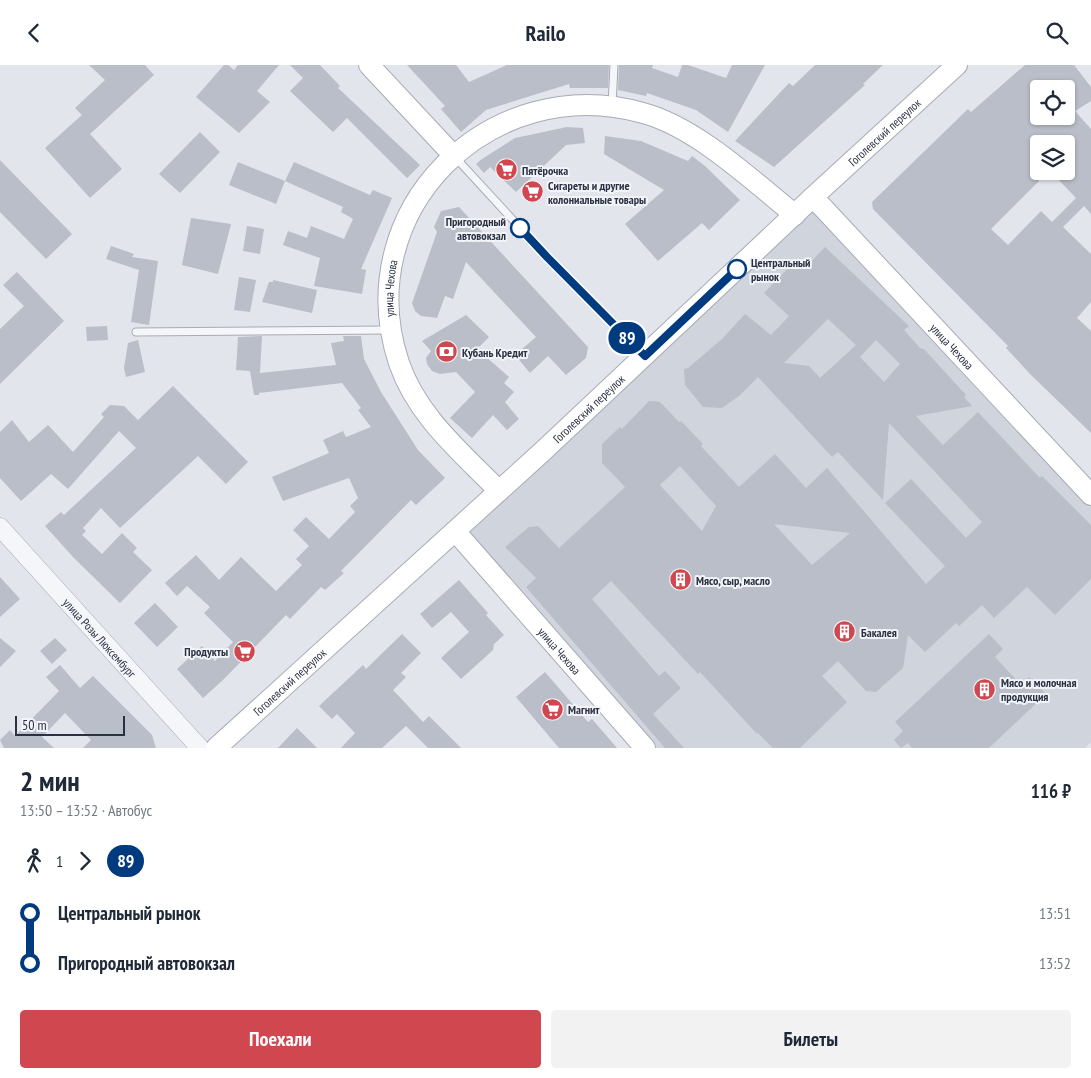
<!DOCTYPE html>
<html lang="ru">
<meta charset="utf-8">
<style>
body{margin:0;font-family:"PT Sans Narrow",sans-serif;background:#f2f2f3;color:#1f2937;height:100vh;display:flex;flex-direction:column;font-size:19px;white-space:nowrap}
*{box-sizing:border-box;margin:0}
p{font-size:16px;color:#747a83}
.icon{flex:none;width:28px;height:28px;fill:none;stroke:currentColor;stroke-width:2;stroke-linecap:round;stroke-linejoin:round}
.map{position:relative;height:683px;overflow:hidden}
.side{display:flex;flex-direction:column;background:#fff;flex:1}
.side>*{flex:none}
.badge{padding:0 10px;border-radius:16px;font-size:18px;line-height:32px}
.buttons{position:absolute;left:1030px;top:15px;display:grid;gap:10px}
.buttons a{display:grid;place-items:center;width:45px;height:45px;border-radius:5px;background:#fff;box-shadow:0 1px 4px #0004;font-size:25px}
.scale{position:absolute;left:15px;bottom:12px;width:110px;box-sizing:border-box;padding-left:5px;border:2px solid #2a3143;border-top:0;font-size:14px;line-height:18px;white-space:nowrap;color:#2a3143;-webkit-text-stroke:4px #f2f4f8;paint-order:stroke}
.map>.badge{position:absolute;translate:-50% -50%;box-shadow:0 0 0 2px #fff}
.legs{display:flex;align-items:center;gap:8px;height:55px;padding:0 20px;font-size:16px}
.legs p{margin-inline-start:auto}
.head{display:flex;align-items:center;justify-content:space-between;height:85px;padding:0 20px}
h1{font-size:28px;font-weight:600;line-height:38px}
.cta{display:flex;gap:10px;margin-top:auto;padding:10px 20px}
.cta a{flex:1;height:58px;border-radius:5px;background:#d0474f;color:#fff;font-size:20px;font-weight:600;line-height:58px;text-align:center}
.cta a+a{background:#f2f2f3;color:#1f2937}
ul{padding:0 20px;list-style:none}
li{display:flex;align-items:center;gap:18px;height:50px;font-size:19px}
li i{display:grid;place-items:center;width:8px;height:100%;margin:0 6px;background:currentColor}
li i::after{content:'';width:12px;height:12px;margin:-6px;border:4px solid;border-radius:50%;background:#fff}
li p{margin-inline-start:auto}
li:first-child i{background:linear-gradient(#0000 50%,currentColor 0)}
li:last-child i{background:linear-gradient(currentColor 50%,#0000 0)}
header{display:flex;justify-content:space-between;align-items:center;height:65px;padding:0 20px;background:#fff;font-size:22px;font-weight:600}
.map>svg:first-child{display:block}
.built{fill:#d0d4dd}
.building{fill:#b9bec8;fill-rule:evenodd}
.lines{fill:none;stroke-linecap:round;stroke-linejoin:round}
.service-casing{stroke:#a7abb5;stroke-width:9}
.tertiary-casing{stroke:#a7abb5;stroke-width:19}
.secondary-casing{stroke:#a7abb5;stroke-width:22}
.service{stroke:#f5f6f9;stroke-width:7}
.tertiary{stroke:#f5f6f9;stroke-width:18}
.secondary{stroke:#fff;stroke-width:20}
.line-1-casing{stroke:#fff;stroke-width:11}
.line-1{stroke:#003b80;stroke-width:8}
.stop-1-dot{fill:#fff;stroke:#003b80;stroke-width:2.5}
.labels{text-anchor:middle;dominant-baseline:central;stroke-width:4;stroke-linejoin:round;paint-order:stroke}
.street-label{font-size:12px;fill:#2a3143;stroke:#f2f4f8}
.poi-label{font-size:12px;font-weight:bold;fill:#2a3143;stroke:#f2f4f8;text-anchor:start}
.stop-label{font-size:12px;font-weight:bold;fill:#2a3143;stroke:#f2f4f8;text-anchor:end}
</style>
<header><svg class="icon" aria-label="back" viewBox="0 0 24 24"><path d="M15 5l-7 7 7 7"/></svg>Railo<svg class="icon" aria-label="search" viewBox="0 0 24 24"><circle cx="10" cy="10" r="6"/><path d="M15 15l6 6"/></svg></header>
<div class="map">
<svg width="1091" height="683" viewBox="0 0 1091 683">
<rect width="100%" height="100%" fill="#e2e5eb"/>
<polygon class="built" points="813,132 1091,430 1091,677 1085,683 645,683 455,466"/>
<g class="building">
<polygon points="89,0 145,0 154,10 90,69 122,104 90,133 45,83 82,50 75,43 105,15"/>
<polygon points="224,0 228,0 234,5 238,0 279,0 257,26 270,37 239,68 196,32"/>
<polygon points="290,0 320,0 340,21 338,23 420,100 407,113 347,53 333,67 290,26 303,13"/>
<polygon points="407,0 456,0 469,17 507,0 609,0 608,23 570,23 569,19 486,45 461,67 441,44 445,41"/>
<polygon points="619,0 653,0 652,3 678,12 682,0 688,0 726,13 732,0 765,0 728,67 696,45 647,28 646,31 618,25"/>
<polygon points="815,0 883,0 863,19 865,20 774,102 735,76 789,18 793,21"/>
<path d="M 1025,0 L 1074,0 L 1091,22 L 1091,36 L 1075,46 L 1091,64 L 1091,149 L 1084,141 L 1063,162 L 1091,189 L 1091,237 L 1077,253 L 1091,266 L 1091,368 L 1029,308 L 1006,283 L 1008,281 L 873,144 L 872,137 L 968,44 L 971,47 ZM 1039,24 L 1066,24 L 1066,51 L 1039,51 ZM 1039,79 L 1066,79 L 1066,106 L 1050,106 L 1076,133 L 1052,157 L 1041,146 L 1008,180 L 991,164 L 1039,116 Z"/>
<polygon points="567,62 583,63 585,78 566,80 516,127 490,102 484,108 476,99 482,94 515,73"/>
<polygon points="200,67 220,87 180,128 159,109"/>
<polygon points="605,71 641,76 688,96 692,91 705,101 740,135 709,165 702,158 658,196 625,159 664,125 604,89"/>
<polygon points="0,95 72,169 46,194 0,147"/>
<polygon points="238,97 285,116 276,139 229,120"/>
<polygon points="294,97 370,130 373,125 392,133 361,204 366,205 362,229 314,221 320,193 283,180 288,166 307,173 311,161 344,174 353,154 341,147 343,142 285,116"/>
<polygon points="459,142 588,282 586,293 566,310 548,291 530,308 515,290 536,272 466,197 453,234 445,231 437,253 421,251 415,246 412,238 437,167 434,162 441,146"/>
<polygon points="191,153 231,159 218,209 182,200"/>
<polygon points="247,161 264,164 260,189 243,186"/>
<polygon points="111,181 134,189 132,192 158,196 149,260 131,257 139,205 106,194"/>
<path d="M 825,182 L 909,261 L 904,265 L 920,283 L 924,284 L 966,330 L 964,332 L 972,341 L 916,351 L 943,380 L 978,347 L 1040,413 L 1042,411 L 1091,460 L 1091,514 L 1055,550 L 1027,522 L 994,553 L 982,540 L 959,561 L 956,558 L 925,587 L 908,570 L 903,603 L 876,627 L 866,626 L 838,596 L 822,611 L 847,637 L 800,683 L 773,683 L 758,668 L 757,669 L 700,607 L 698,609 L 611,516 L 592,534 L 659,611 L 665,606 L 681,623 L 653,649 L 684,683 L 665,683 L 526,522 L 536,513 L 505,482 L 529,462 L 538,461 L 559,483 L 625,422 L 602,398 L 602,379 L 620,362 L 622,364 L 649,336 L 660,337 L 679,357 L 681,356 L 703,379 L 701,381 L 739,422 L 775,389 L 806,423 L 827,403 L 926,519 L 945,501 L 885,438 L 911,414 L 966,473 L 982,457 L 889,358 L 883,435 L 838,387 L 832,392 L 758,312 L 739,331 L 722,343 L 703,342 L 685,320 L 684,304 L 688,303 L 722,274 L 745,249 L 771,270 L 789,251 L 764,228 L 795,196 L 804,204 ZM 828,254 L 856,280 L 820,313 L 809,301 L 784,298 ZM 876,275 L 900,299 L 884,317 L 860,292 ZM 680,401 L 716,441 L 702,466 L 660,420 ZM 774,459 L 850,468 L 812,500 Z"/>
<polygon points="17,207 64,256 0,319 0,264 24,241 3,220"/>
<polygon points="239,212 256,215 250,247 234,245"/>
<polygon points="273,215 317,225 312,248 262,237 269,217 273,217"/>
<polygon points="466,250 489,272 477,284 509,312 504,318 514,327 505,337 519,354 507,365 493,350 472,373 450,353 475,327 456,307 440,309 432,306 427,299 426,293 431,286 422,276"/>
<polygon points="107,261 108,275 87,276 86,262"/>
<polygon points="262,271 260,308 336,300 331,278 344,276 343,271 361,271 364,294 381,327 418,385 445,413 416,440 411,435 341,506 344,508 325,525 321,522 290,554 286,550 224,614 203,633 177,604 202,581 215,596 233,577 204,548 210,542 187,521 177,531 165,518 196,490 219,515 241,492 276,526 302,500 296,494 309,481 293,465 306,452 329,474 355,447 350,441 358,433 349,413 283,436 272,412 329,388 323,375 343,366 346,372 371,362 358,345 361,343 342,318 259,328 259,330 254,330 250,306 236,305 238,272"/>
<polygon points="138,275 145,307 126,312 124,303 128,278"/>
<polygon points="173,321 248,397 226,419 198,391 120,463 101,443 83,463 86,466 82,470 102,489 122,468 137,483 133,487 152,505 120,538 74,493 45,461 61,447 64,450 136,383 119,366 68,424 51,409 21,436 0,413 0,367 12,355 29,377 48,360 73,387 104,352 101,349 110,340 124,341 138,355"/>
<polygon points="0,512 20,534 0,552"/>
<polygon points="459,515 488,548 486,550 504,570 494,579 493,585 461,614 441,593 469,567 451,547 432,563 420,549"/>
<polygon points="155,538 178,562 157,582 134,558"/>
<polygon points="402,569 421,588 401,608 406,612 393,625 423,657 429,651 461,683 428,683 406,661 382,683 341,683 355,668 337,649 332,654 319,641 363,600 366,604"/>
<polygon points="989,569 1003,584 995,592 1021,620 1029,612 1046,629 989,683 912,683 908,678 901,683 894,675 903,666 895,657"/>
<polygon points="0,573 16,586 0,602"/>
<polygon points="55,573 67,585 52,599 40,586"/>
<polygon points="60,600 80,623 93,611 152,670 156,683 83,683 91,675 65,648 42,672 54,683 4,683 0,675 10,665 15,671 59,626 46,612"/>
<polygon points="545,607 588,657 592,654 617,683 559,683 516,632"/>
<polygon points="297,663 317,683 278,683"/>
</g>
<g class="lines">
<defs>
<g id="service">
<polyline points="612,41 614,0"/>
<polyline points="455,92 547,192 643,289"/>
<polyline points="136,267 391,265"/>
</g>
<g id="tertiary">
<path id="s1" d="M 0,462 L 200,683"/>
</g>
<g id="secondary">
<polyline points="369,0 453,90"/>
<path id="s2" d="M 813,132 L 1091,430"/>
<path id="s3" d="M 499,426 C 461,387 417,351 399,298 C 348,145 491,5 643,48 C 696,62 752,115 795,150"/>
<path id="s4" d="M 455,466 L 645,683"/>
<path id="s5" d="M 216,683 L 542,387 L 813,132 L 957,0"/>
</g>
</defs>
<use href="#service" class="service-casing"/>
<use href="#tertiary" class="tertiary-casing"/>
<use href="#secondary" class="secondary-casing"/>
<use href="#service" class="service"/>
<use href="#tertiary" class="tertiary"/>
<use href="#secondary" class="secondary"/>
</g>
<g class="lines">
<defs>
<polyline id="line-1" points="520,163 547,192 645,291 737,204"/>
</defs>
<use href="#line-1" class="line-1-casing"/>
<use href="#line-1" class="line-1"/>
</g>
<defs>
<symbol id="supermarket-disc" viewBox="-11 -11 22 22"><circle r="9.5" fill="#d0474f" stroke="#f2f4f8"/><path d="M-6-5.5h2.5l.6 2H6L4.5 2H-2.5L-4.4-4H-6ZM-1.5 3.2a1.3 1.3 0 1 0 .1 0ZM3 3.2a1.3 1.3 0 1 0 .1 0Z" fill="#fff"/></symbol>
<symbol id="bank-disc" viewBox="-11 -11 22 22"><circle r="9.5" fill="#d0474f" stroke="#f2f4f8"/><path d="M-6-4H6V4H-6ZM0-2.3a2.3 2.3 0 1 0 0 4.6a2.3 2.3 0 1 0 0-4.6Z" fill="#fff"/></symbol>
<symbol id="building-disc" viewBox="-11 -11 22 22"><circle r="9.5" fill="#d0474f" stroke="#f2f4f8"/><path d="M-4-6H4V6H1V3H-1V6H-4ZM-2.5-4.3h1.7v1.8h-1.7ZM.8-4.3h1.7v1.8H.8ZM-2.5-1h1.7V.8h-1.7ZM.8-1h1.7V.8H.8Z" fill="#fff"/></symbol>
</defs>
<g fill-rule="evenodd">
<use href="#supermarket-disc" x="494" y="92" width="25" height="25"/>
<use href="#supermarket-disc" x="520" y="114" width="25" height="25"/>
<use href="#bank-disc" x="434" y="274" width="25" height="25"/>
<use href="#building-disc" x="668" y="502" width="25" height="25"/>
<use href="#building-disc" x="832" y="554" width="25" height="25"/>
<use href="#supermarket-disc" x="232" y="574" width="25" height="25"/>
<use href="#building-disc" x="972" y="612" width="25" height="25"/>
<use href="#supermarket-disc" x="540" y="632" width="25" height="25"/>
</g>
<g class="stop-1-dot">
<circle cx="520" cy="163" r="9"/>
<circle cx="737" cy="204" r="9"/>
</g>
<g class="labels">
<g class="street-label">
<text stroke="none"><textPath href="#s5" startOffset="909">Гоголевский переулок</textPath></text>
<text stroke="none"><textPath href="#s3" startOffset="240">улица Чехова</textPath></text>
<text stroke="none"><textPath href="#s2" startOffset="204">улица Чехова</textPath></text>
<text stroke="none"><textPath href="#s5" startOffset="504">Гоголевский переулок</textPath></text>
<text stroke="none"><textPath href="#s1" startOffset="149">улица Розы Люксембург</textPath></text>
<text stroke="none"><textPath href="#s4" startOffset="159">улица Чехова</textPath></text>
<text stroke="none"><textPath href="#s5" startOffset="99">Гоголевский переулок</textPath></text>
</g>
<g class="poi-label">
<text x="522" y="105">Пятёрочка</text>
<text x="548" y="120">Сигареты и другие<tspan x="548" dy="14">колониальные товары</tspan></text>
<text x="462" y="287">Кубань Кредит</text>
<text x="696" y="515">Мясо, сыр, масло</text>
<text x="861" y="567">Бакалея</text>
<text x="228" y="586" text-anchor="end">Продукты</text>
<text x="1001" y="617">Мясо и молочная<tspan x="1001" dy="14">продукция</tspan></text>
<text x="568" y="644">Магнит</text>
</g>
<g class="stop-label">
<text x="506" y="156">Пригородный<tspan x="506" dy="14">автовокзал</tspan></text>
<text x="751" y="197" text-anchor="start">Центральный<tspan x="751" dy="14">рынок</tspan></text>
</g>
</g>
</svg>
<div class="buttons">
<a><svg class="icon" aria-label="locate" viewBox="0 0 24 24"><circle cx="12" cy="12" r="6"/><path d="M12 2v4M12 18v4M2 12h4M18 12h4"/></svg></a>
<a><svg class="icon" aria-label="layers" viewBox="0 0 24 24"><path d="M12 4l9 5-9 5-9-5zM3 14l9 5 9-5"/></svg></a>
</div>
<div class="scale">50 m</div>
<b class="badge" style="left:627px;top:273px;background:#003b80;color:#fff">89</b>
</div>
<section class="side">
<div class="head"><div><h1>2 мин</h1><p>13:50 – 13:52 · Автобус</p></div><b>116 ₽</b></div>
<div class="legs"><svg class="icon" aria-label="walk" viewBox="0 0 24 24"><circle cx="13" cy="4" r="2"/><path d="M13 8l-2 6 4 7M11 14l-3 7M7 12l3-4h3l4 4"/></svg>1<svg class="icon" aria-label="forward" viewBox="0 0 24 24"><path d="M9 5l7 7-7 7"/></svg><b class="badge" style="background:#003b80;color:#fff">89</b></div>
<ul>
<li><i style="color:#003b80"></i><b>Центральный рынок</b><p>13:51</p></li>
<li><i style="color:#003b80"></i><b>Пригородный автовокзал</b><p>13:52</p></li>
</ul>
<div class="cta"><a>Поехали</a><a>Билеты</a></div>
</section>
